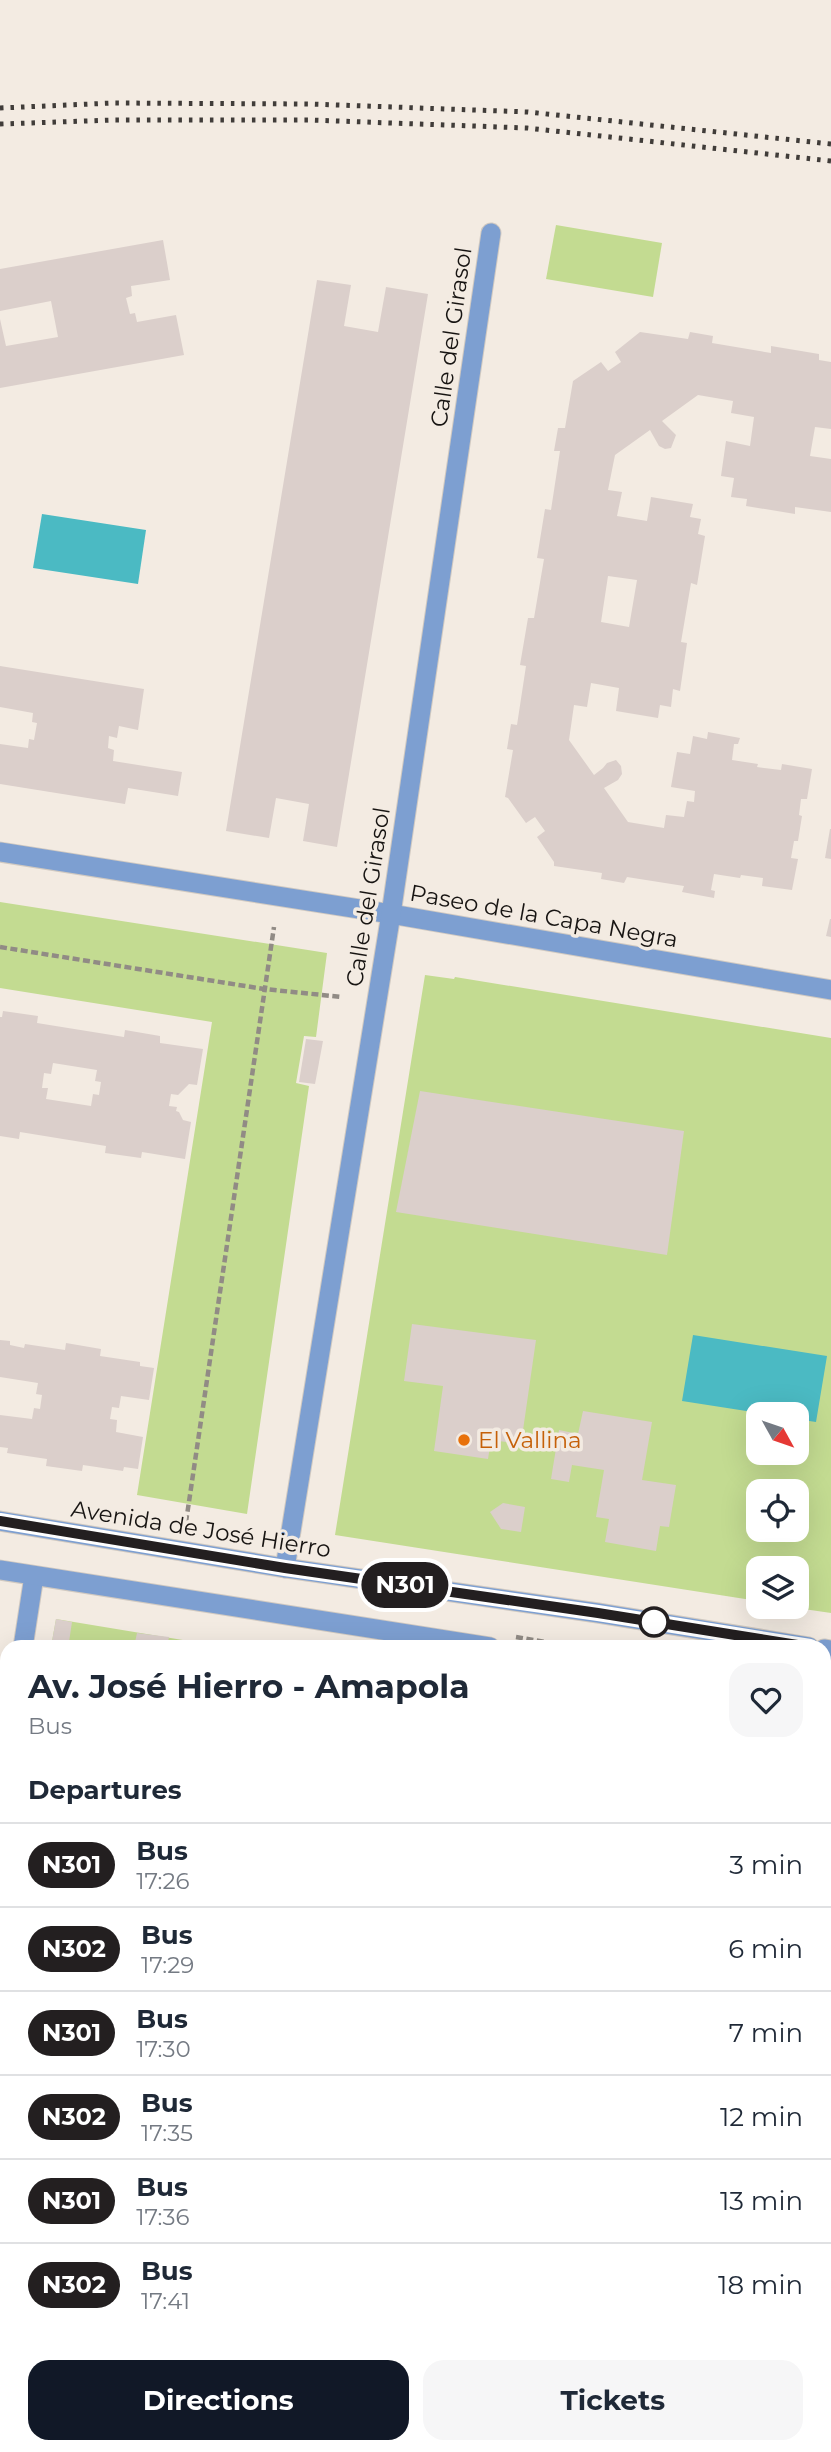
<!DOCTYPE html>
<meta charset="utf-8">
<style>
body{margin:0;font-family:Montserrat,sans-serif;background:#f6f6f7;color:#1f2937;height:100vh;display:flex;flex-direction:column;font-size:26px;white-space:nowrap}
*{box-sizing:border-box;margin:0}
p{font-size:23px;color:#747a83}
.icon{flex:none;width:38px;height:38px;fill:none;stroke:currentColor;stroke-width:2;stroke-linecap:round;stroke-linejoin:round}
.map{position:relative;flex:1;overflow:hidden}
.drawer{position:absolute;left:0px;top:1640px;width:831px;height:814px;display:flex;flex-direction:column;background:#fff;border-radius:21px 21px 0 0;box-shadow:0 7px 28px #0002}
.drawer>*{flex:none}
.badge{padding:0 14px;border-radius:23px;font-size:24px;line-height:46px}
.needle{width:46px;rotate:130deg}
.controls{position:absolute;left:746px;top:1402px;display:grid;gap:14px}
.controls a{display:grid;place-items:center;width:63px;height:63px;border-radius:14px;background:#fff;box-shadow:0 7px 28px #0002;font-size:35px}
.map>.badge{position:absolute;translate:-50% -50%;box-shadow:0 0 0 4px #fff}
h2{padding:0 28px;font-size:26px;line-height:63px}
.round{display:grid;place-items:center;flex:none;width:74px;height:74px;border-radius:21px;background:#f6f6f7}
.head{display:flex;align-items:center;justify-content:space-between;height:119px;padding:0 28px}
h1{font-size:33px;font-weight:700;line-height:52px}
.action{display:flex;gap:14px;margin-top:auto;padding:14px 28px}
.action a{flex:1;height:80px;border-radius:21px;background:#111827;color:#fff;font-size:28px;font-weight:700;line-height:80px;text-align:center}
.action a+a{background:#f6f6f7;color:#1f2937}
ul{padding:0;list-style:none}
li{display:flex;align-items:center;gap:21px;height:84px;padding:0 28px;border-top:2px solid #e0e1e3}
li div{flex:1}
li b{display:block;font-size:26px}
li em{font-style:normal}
li .badge{min-width:77px;font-weight:700;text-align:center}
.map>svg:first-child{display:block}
.green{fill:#c3db91;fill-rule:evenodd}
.water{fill:#4bbac3}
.building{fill:#dbcfcb;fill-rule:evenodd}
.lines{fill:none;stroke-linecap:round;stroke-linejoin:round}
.pedestrian-casing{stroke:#d0c9c1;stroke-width:21}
.minor-casing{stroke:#d0c9c1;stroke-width:21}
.path{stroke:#918b85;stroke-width:4.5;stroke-dasharray:7 3.5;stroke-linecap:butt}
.pedestrian{stroke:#7d9fd1;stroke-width:19}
.minor{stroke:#7d9fd1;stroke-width:19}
.rail{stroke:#403c39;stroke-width:5;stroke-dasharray:3.5 7;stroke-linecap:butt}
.line-casing{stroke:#fff;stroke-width:16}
.line{stroke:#231f20;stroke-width:10}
.food-dot{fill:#e8710a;stroke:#f3ebe2;stroke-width:2.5}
.stop-dot{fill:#fff;stroke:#231f20;stroke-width:3.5}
.labels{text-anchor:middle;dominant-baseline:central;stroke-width:7;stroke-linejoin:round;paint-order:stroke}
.street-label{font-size:23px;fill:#171412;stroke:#f3ebe2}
.food-label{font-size:23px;fill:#c56008;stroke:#f3ebe2;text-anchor:start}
</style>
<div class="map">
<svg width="831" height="2452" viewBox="0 0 831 2452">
<rect width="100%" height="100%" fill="#f3ebe2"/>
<g class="green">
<polygon points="556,225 662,243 653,297 546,279"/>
<polygon points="0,902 327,953 316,1037 304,1036 296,1083 309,1086 247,1514 137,1495 212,1022 0,988"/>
<path d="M 425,975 L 454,979 L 455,977 L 831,1038 L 831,1613 L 790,1607 L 796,1606 L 796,1568 L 758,1568 L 758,1601 L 335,1535 ZM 758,1414 L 796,1414 L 796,1452 L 758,1452 ZM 758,1491 L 796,1491 L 796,1530 L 758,1530 Z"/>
<polygon points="56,1619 80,1623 225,1647 51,1647"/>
<polygon points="7,1926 7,2051 0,2050 0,1971"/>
</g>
<g class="water">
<polygon points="42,514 146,530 138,584 33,568"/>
<polygon points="693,1335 827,1356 816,1422 796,1419 796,1414 765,1414 682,1401"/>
</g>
<g class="building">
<polygon points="163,240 170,280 131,286 132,296 126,298 130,314 135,313 137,322 176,315 184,355 0,388 0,319 6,346 58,337 51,301 0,311 0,269"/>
<polygon points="317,280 351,285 344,326 378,332 386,287 428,294 337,847 303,841 309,804 276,798 269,838 226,831"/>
<path d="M 640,332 L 688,339 L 690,332 L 713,336 L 712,343 L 771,353 L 771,346 L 819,354 L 819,360 L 831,362 L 831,429 L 815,427 L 810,456 L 831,459 L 831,512 L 795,507 L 795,514 L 746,506 L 747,499 L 731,497 L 734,478 L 721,476 L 726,441 L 750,446 L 754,417 L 731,413 L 733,401 L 698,395 L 662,421 L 676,435 L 671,448 L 665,449 L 659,446 L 650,430 L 615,455 L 608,490 L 622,492 L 617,516 L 647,521 L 651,497 L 693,504 L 690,517 L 701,519 L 698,534 L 705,536 L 697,585 L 691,583 L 681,642 L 687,643 L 680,691 L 673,689 L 671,707 L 660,705 L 658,718 L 616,711 L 619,688 L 591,683 L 587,707 L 574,705 L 569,740 L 594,775 L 603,768 L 607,763 L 616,760 L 621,766 L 622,774 L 618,780 L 604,788 L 628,822 L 664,828 L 666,815 L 684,817 L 687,801 L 694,802 L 695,791 L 671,787 L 677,752 L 690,754 L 693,736 L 707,739 L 708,732 L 740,738 L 738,744 L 734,744 L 732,760 L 758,764 L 757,767 L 781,770 L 782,764 L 812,769 L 807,799 L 801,799 L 799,815 L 802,816 L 798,841 L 794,841 L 791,858 L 798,859 L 792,890 L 762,886 L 763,878 L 741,875 L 740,878 L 714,874 L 711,890 L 715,891 L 714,898 L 682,892 L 684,886 L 627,877 L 624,883 L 601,879 L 602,873 L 554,866 L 554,862 L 537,837 L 545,831 L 535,817 L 526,823 L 508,798 L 505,797 L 513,750 L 507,749 L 511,724 L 517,725 L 526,666 L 520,665 L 528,618 L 534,618 L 544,559 L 537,558 L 545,509 L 551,510 L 560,451 L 554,451 L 558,428 L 565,428 L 573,381 L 601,362 L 608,371 L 621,362 L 615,352 ZM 608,576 L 637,580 L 629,627 L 601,622 Z"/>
<polygon points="0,666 144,689 138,730 119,726 117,738 109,736 108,748 114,750 113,761 182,772 178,796 128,788 125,804 0,784 0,744 28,748 29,739 34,740 37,723 32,722 33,713 0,707"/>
<polygon points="830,829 831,829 831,859 825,858"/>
<polygon points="830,919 831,919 831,937 826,936"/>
<path d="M 3,1011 L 38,1016 L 37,1023 L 124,1037 L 125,1030 L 160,1036 L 160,1043 L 203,1049 L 197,1085 L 189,1084 L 178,1095 L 171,1094 L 169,1106 L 177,1107 L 176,1111 L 179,1112 L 183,1120 L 191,1122 L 185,1159 L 142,1152 L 141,1158 L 105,1153 L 106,1146 L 20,1132 L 19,1139 L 0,1136 L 0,1017 L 2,1017 ZM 53,1063 L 97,1070 L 95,1081 L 101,1082 L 99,1095 L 93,1094 L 91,1106 L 46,1099 L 48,1088 L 42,1088 L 44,1073 L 51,1074 Z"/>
<polygon points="306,1039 323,1041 315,1084 299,1082"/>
<polygon points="420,1091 684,1131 667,1255 396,1212"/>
<polygon points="412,1324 536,1340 521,1444 491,1440 488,1459 434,1451 443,1386 404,1381"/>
<polygon points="0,1340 10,1341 10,1345 24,1348 25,1344 65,1350 66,1343 101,1349 100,1356 140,1362 140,1366 154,1368 149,1400 121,1396 119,1408 112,1407 110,1419 117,1420 116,1432 143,1437 138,1469 124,1467 123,1471 83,1465 82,1471 46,1466 47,1459 7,1453 8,1448 0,1447 0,1415 32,1419 34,1408 40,1409 42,1395 36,1394 38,1383 0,1377"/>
<polygon points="583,1411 652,1422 642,1480 676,1485 669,1527 660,1526 656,1551 605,1542 609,1519 596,1517 604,1470 572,1465 569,1482 551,1479 559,1430 578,1434"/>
<polygon points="503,1503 525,1507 521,1532 501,1529 490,1512"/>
<polygon points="56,1619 72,1622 69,1642 93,1647 51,1647"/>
<polygon points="137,1633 169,1637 167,1647 134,1647"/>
<polygon points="1,2135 7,2136 7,2232 0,2231"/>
<polygon points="824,2307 831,2308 831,2342 824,2341"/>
<polygon points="830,2416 831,2449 824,2448 823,2452 794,2452 795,2446 824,2446"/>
<polygon points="38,2446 73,2446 72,2452 37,2452"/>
<polygon points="126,2446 161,2446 160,2452 125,2452"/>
<polygon points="574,2446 602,2446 602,2449 608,2449 609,2446 672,2446 671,2452 578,2452 574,2451"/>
</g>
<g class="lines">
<defs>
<g id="pedestrian">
<polyline points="23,1647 34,1576"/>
<polyline points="0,1786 7,1743"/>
</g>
<g id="minor">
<polyline points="0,852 391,914 831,990"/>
<polyline points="0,1521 285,1568 598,1613 809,1647"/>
<polyline points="285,1568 391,914 491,233"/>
<polyline points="0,1570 490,1647"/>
<polyline points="824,1649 831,1650"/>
<polyline points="824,1701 831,1703"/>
<polyline points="824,2002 831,1960"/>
<polyline points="0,2077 7,2079"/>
<polyline points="545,2452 546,2446"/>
<polyline points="752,2452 753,2446"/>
</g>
</defs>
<use href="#pedestrian" class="pedestrian-casing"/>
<use href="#minor" class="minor-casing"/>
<g class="path">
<polyline points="0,947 264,989 342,997"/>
<polyline points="186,1522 274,927"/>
<polyline points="516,1637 575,1647"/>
<polyline points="0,1820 7,1821"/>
</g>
<use href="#pedestrian" class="pedestrian"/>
<use href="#minor" class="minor"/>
<g class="rail">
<polyline points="0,108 113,103 311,104 528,112 831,144"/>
<polyline points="0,124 113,120 310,120 527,128 831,161"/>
</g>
</g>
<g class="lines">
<defs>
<polyline id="line" points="0,1521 285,1568 598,1613 810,1647"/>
</defs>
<use href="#line" class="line-casing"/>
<use href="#line" class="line"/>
</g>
<circle class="food-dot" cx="464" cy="1440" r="7"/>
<circle class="stop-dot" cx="654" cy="1622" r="14"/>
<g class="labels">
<g class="street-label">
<text transform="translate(451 337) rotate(-82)">Calle del Girasol</text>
<text transform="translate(368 897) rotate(-81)">Calle del Girasol</text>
<text transform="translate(544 916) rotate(10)">Paseo de la Capa Negra</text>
<text transform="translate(201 1529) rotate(9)">Avenida de José Hierro</text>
</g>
<g class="food-label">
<text x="478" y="1440">El Vallina</text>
</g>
</g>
</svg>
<div class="controls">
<a><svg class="needle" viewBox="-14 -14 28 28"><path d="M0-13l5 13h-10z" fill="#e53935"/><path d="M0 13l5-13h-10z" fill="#747a83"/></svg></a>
<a><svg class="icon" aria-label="locate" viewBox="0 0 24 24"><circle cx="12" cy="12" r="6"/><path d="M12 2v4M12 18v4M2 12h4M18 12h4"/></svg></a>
<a><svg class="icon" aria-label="layers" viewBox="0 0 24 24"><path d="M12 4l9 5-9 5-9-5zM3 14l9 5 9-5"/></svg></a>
</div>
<b class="badge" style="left:405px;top:1585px;background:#231f20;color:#fff">N301</b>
<section class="drawer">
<div class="head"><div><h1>Av. José Hierro - Amapola</h1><p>Bus</p></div><a class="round"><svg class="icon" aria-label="heart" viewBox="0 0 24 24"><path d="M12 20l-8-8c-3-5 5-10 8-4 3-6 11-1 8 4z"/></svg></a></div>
<h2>Departures</h2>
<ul>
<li><span class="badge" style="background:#231f20;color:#fff">N301</span><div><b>Bus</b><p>17:26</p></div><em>3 min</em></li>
<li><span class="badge" style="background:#231f20;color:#fff">N302</span><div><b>Bus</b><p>17:29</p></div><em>6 min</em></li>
<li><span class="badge" style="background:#231f20;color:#fff">N301</span><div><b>Bus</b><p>17:30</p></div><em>7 min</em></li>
<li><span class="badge" style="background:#231f20;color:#fff">N302</span><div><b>Bus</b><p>17:35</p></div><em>12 min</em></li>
<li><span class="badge" style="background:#231f20;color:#fff">N301</span><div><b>Bus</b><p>17:36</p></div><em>13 min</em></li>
<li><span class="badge" style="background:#231f20;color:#fff">N302</span><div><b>Bus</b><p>17:41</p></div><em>18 min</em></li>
</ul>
<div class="action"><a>Directions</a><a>Tickets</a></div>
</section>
</div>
